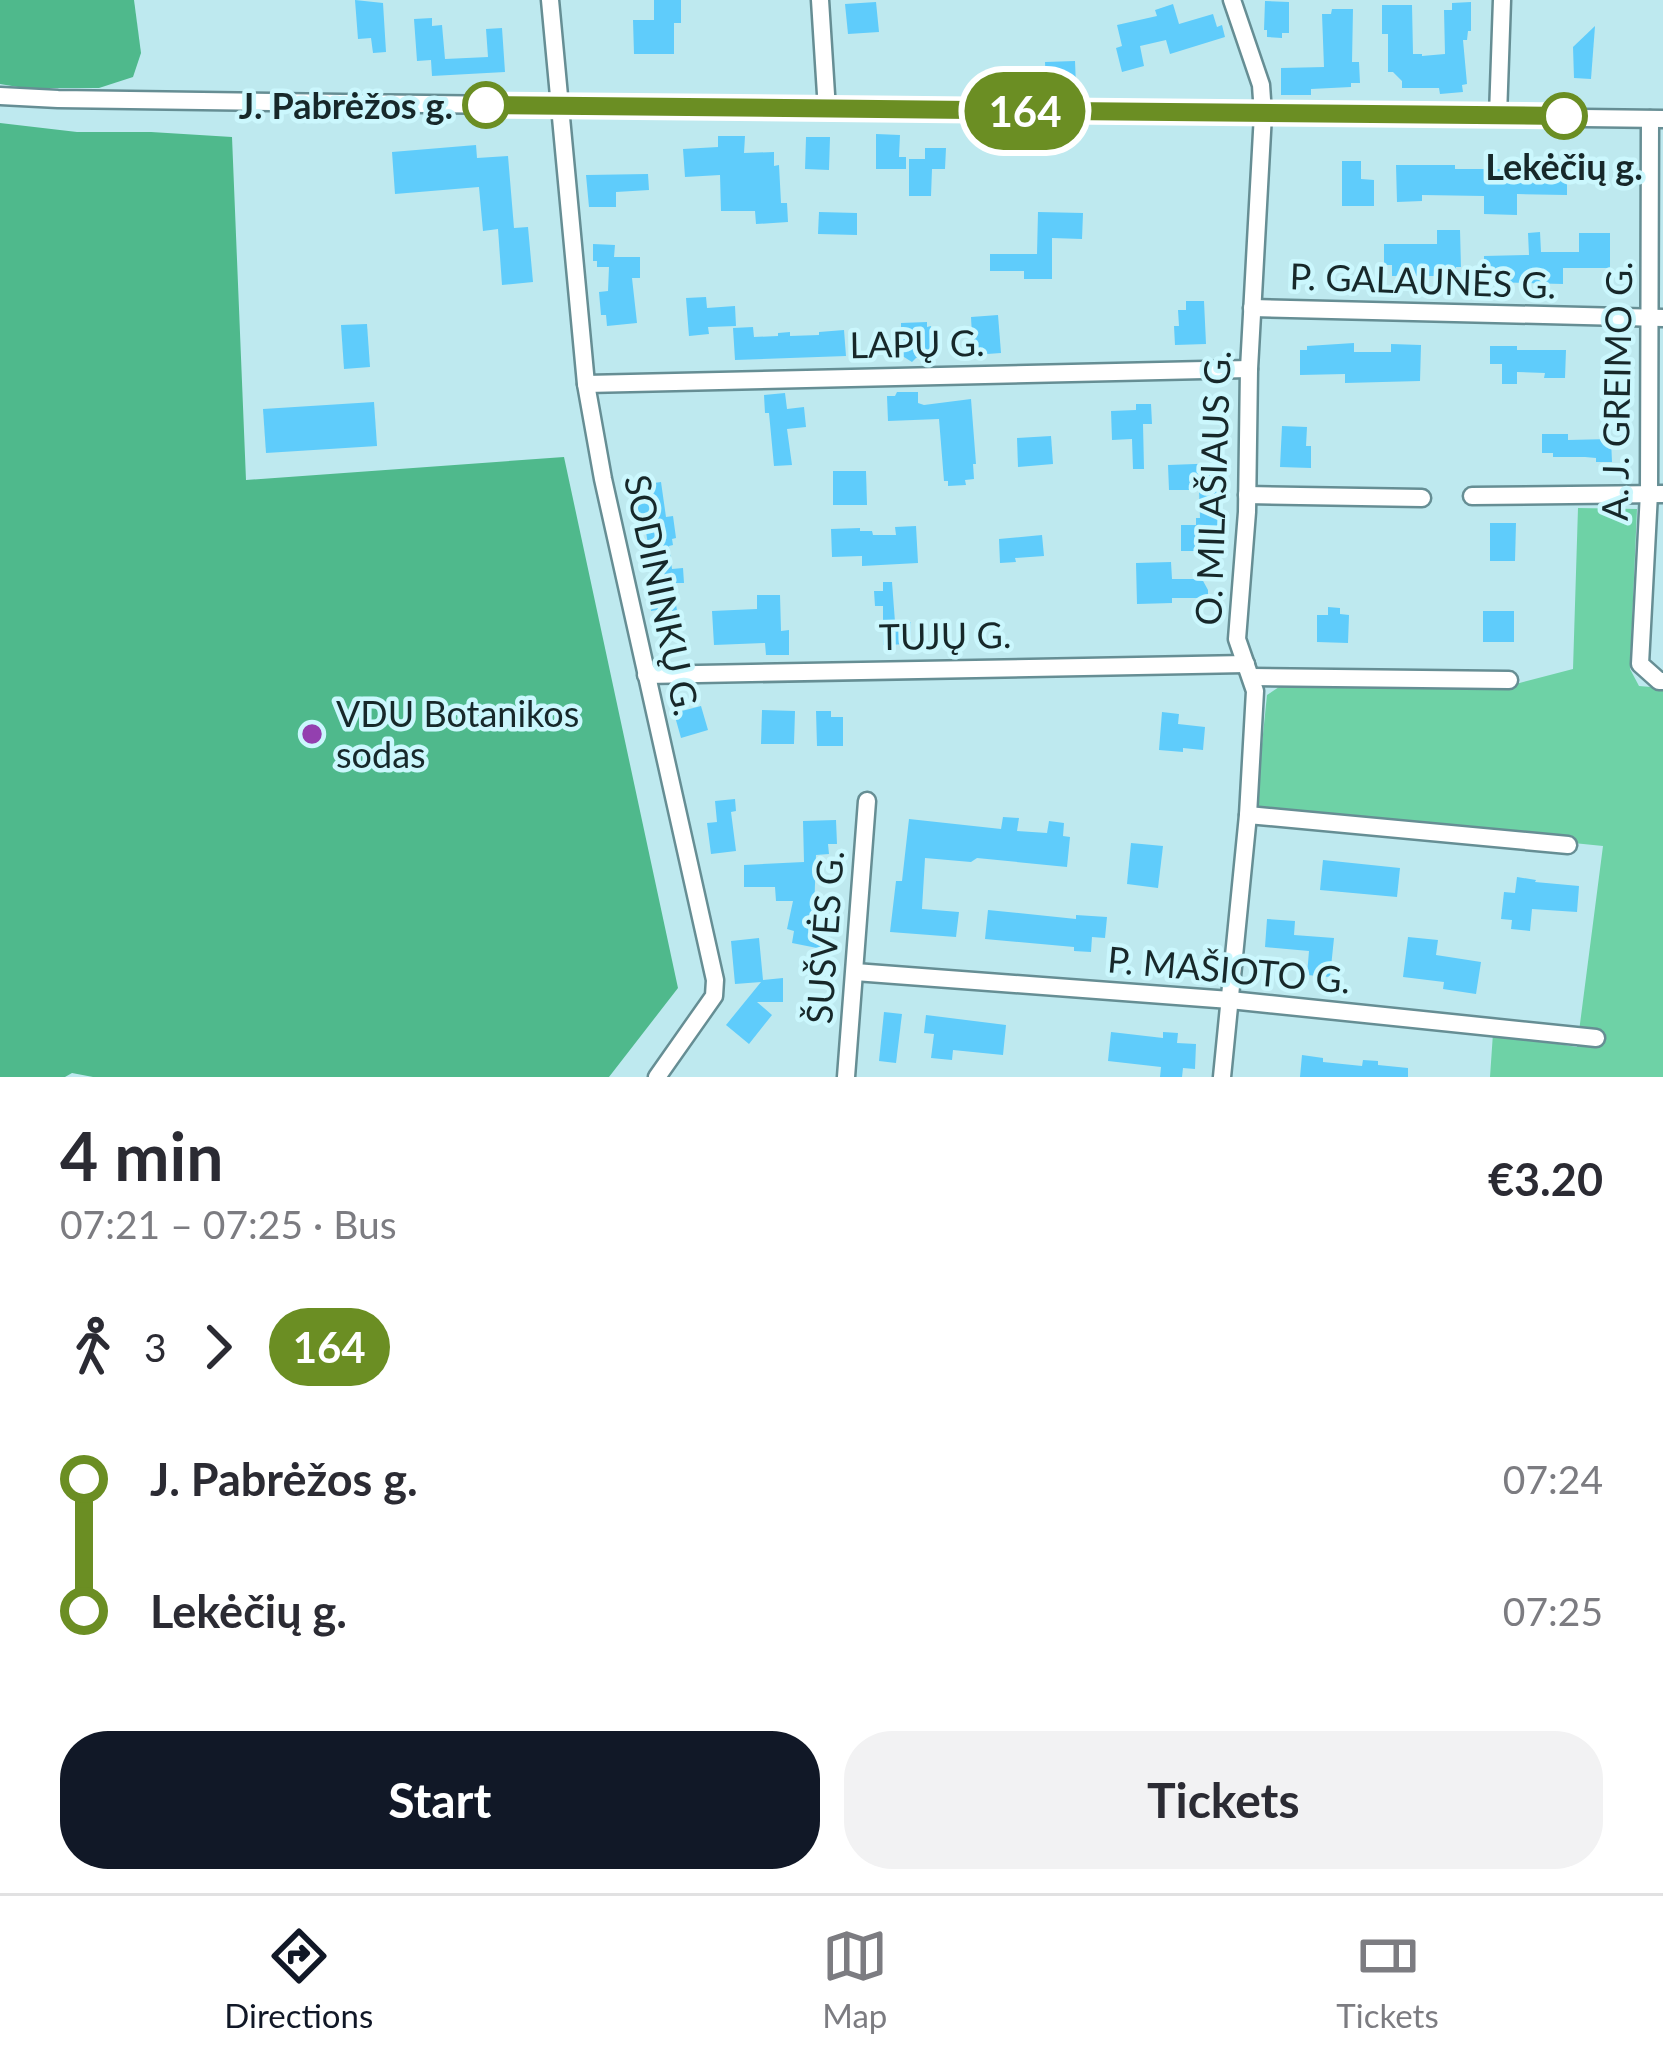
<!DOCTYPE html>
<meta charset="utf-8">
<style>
body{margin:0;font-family:Lato,sans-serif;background:#f2f2f3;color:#2b2b33;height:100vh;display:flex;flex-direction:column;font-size:45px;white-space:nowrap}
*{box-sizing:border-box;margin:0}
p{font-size:39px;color:#7c7c81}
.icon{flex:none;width:66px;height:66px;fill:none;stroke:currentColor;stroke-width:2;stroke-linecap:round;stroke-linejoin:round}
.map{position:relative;height:1077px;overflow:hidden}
.side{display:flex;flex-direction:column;background:#fff;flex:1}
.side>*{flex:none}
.badge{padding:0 24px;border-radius:39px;font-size:42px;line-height:78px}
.map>.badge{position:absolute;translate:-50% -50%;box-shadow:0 0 0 6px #fff}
.legs{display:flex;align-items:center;gap:18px;height:132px;padding:0 60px;font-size:39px}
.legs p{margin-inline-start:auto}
.headline{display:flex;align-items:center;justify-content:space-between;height:204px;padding:0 60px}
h1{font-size:66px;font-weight:700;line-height:90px}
.cta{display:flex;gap:24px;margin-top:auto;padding:24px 60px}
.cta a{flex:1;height:138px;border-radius:48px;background:#111827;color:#fff;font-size:48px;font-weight:700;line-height:138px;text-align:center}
.cta a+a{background:#f2f2f3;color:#2b2b33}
ul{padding:0 60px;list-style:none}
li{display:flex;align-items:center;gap:42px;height:132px;font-size:45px}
li i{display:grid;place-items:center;width:18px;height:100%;margin:0 15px;background:currentColor}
li i::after{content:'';width:30px;height:30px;margin:-15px;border:9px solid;border-radius:50%;background:#fff}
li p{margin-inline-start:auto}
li:first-child i{background:linear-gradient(#0000 50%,currentColor 0)}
li:last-child i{background:linear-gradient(currentColor 50%,#0000 0)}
.menu{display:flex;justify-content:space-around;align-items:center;height:168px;border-top:3px solid #e1e1e2;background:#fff;font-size:33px;color:#7c7c81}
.menu a{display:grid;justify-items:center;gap:6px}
.menu .current{color:#111827}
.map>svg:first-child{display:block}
.green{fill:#6ed2a6}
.forest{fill:#4fb98c}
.building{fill:#5fccfb}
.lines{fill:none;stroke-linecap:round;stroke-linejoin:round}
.minor-casing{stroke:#668e94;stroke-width:21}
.minor{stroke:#fff;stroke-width:16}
.line-1-casing{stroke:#fff;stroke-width:27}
.line-1{stroke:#6b8e23;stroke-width:18}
.stop-1-dot{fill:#fff;stroke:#6b8e23;stroke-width:6}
.poi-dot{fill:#9340af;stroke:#cbf7fd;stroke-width:4.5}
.labels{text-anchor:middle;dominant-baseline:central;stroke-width:9;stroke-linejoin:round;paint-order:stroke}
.stop-label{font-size:36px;font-weight:bold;fill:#17282a;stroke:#cbf7fd;text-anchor:end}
.street-label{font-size:36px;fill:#17282a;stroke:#cbf7fd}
.poi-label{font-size:36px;fill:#17282a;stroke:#cbf7fd;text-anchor:start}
</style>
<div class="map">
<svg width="1663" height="1077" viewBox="0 0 1663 1077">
<rect width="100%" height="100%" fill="#bee9ef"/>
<polygon class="green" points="1578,508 1637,509 1630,669 1639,686 1663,688 1663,1077 1490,1077 1493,1033 1577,1047 1603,846 1265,812 1256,803 1267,695 1282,685 1512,685 1573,669"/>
<g class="forest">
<polygon points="0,0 134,0 141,53 133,77 99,88 24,88 0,84"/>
<polygon points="0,123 77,132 151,132 232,137 246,480 564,457 678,988 609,1077 93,1077 72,1073 65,1077 0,1077"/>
</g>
<g class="building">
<polygon points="355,0 383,3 386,52 373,53 371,38 358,39"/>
<polygon points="654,0 681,0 681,23 674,23 674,54 634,54 633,20 654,20"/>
<polygon points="1265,1 1289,2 1289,33 1282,33 1282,38 1267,37 1267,30 1264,30"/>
<polygon points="876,2 879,32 848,34 845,4"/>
<polygon points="1471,2 1471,31 1468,31 1467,40 1463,40 1467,84 1462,85 1463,92 1440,94 1439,88 1402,88 1402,81 1393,72 1388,72 1388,34 1382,34 1382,5 1412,5 1413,54 1422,54 1422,56 1445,54 1444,10 1452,10 1452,3"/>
<polygon points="1173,4 1179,24 1213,14 1217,27 1222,25 1225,37 1170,54 1166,40 1140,46 1144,66 1122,72 1116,48 1122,46 1117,25 1157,16 1155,10"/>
<polygon points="1332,9 1353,9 1352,62 1359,62 1360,83 1351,83 1351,87 1311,89 1311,95 1281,95 1281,68 1324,67 1322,14 1331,14"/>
<polygon points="432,18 432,26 442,25 445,59 488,57 486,29 502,28 505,72 432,76 431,60 417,61 414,19"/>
<polygon points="1595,26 1591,79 1574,78 1573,47"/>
<polygon points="1075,61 1076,86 1054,87 1054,82 1046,82 1045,62"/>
<polygon points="876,134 900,135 899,157 906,157 906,169 876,169"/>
<polygon points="718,136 745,136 744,153 774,152 774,166 779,165 781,203 787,203 788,222 756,224 755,211 721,211 720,175 685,177 683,149 718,147"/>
<polygon points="806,137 830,137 829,170 805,169"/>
<polygon points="476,145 477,158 508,156 514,228 528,227 533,282 502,285 498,229 483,231 479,187 395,194 392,152"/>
<polygon points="925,148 946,148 945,169 932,169 931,196 909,196 909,159 925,159"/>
<polygon points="1342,161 1361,161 1361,179 1374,180 1374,206 1342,206"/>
<polygon points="1533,164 1567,165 1567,195 1517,194 1517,215 1484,214 1484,196 1422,195 1422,201 1397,202 1396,165 1455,165 1455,169 1532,169"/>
<polygon points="648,174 649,190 616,192 616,207 589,207 586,175"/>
<polygon points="819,212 857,213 857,235 818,234"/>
<polygon points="1038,212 1083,213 1082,239 1052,238 1052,279 1024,279 1024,271 990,271 990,254 1037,254"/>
<polygon points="1437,230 1460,230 1461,267 1456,267 1456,283 1437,283 1437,276 1392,276 1392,265 1384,265 1384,244 1437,244"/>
<polygon points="1540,232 1541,252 1579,252 1579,233 1610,233 1610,268 1563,268 1563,284 1493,282 1493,276 1484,276 1484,256 1529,255 1528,233"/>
<polygon points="593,244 615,245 614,257 640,257 640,278 632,278 637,323 607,326 606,315 601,315 599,292 608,291 609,267 597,267 597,261 593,261"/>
<polygon points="706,297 707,308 735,306 736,326 708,327 709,334 689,336 686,298"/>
<polygon points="1186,301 1204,301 1206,344 1175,345 1174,326 1179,326 1178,310 1186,310"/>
<polygon points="998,315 1001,353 973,355 971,317"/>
<polygon points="927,322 927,327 931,326 933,358 916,358 912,362 904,357 897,357 896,338 901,338 901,323"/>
<polygon points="367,324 370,367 344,369 341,325"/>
<polygon points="753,327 754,337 778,336 778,333 790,332 790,336 819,335 819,332 844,330 846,356 735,360 733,328"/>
<polygon points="1354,343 1354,352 1391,352 1391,344 1421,345 1420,381 1345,383 1345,374 1300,375 1300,350 1307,350 1307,346"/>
<polygon points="1490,346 1517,346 1517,350 1566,350 1565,378 1544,378 1545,373 1517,372 1517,384 1502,384 1502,364 1490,364"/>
<polygon points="897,392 918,392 918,403 924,405 971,399 976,464 973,464 974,479 965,480 966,485 948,486 948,481 944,481 939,419 888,421 887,396 895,396"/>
<polygon points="785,393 787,409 804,407 806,427 787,429 792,465 774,466 769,413 765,413 764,395"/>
<polygon points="374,402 377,446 266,453 263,409"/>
<polygon points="1136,404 1151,404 1152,424 1143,424 1144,469 1133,469 1132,439 1112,440 1111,411 1136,410"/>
<polygon points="1282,426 1307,427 1306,446 1311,446 1311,468 1280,467"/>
<polygon points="1542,434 1568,434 1568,440 1611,439 1612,462 1596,462 1596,458 1585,457 1553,457 1553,453 1542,453"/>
<polygon points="1051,436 1053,464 1018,467 1017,438"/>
<polygon points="1223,463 1221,551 1181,551 1181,525 1196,525 1196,518 1200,518 1199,490 1169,490 1168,465"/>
<polygon points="833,471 866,471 867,505 833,505"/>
<polygon points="661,482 666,517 673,516 676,538 672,539 673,545 669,546 672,569 683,568 684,583 673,583 677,611 658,613 657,610 651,611 648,590 650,589 649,581 658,580 653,551 649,551 644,519 638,520 633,486"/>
<polygon points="1490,523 1516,523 1515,561 1490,561"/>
<polygon points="916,526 918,563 862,566 862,556 832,557 831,529 860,528 860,531 872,531 873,535 896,535 895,527"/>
<polygon points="1042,535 1044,556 1015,558 1016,562 1000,563 999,539"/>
<polygon points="1171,562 1172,579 1202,579 1208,590 1208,598 1172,598 1172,603 1137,604 1136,563"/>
<polygon points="883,582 892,582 895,622 911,622 911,644 883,645 883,606 875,606 874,591 883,591"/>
<polygon points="757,595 780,595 781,631 789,630 789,655 766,655 765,643 714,645 712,611 757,609"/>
<polygon points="1328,607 1340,608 1340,614 1349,615 1348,643 1317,642 1317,615 1328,615"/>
<rect x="1483" y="611" width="31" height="31"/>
<polygon points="701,706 708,730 681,738 674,713"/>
<polygon points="762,710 795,711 794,744 761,744"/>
<polygon points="816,711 831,711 831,717 843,717 843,746 817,746"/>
<polygon points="1162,712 1179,714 1178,724 1205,727 1203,750 1183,748 1183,752 1159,750"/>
<polygon points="735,799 736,811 731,812 736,851 711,854 707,823 717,822 715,801"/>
<polygon points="1003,817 1019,818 1017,831 1047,833 1049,821 1064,823 1063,836 1070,837 1067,867 977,858 971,862 925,858 922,909 959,912 956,937 890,932 896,881 902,881 909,819 1001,829"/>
<polygon points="836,820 837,844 828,844 829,854 816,855 814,913 828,916 822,949 792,943 794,931 787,929 793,901 776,901 775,887 744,887 744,865 804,862 803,821"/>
<polygon points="1131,843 1163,846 1158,888 1127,884"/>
<polygon points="1323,860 1400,868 1397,897 1320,890"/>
<polygon points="1517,877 1536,880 1535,882 1579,886 1577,912 1532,909 1530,931 1511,929 1512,920 1501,919 1504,892 1515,893"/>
<polygon points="988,910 1076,919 1076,915 1107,917 1105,938 1092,937 1091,952 1074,951 1074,947 985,939"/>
<polygon points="1267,919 1295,921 1294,935 1334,938 1330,977 1307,975 1309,951 1265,947"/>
<polygon points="1408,937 1438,940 1436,955 1481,962 1476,994 1443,989 1444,982 1403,977"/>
<polygon points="759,938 763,980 783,978 783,1002 757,1002 772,1015 749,1044 726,1025 761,982 735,984 731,941"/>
<polygon points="884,1012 902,1014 896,1063 879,1061"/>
<polygon points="926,1015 1006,1025 1003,1055 953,1050 952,1060 931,1058 934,1034 924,1033"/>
<polygon points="1111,1032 1163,1038 1163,1032 1178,1033 1177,1043 1196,1044 1195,1069 1183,1068 1182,1077 1160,1077 1161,1067 1108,1061"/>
<polygon points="1302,1055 1323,1058 1323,1062 1362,1066 1363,1060 1378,1061 1378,1065 1408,1068 1408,1077 1300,1077"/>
</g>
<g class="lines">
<defs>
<g id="minor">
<polyline points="550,0 586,384 603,479 715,980 714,996 657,1077"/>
<polyline points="820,0 827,110"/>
<polyline points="0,96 58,99 342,103 1663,119"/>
<polyline points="1498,116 1502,0"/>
<polyline points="1650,119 1649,493 1640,664 1659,681 1663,681"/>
<polyline points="1252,308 1663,318"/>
<polyline points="586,384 1249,369"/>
<polyline points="1247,495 1422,498"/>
<polyline points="1472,496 1663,494"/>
<polyline points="646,675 1246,664"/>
<polyline points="1252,677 1509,680"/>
<polyline points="1248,815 1568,845"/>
<polyline points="855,972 1230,1000 1596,1038"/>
<polyline points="846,1077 867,801"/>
<polyline points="1222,1077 1248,815 1255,691 1237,639 1247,512 1249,369 1263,114 1261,85 1232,0"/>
</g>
</defs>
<use href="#minor" class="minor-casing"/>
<use href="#minor" class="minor"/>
</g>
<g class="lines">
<defs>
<polyline id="line-1" points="486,105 1564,116"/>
</defs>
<use href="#line-1" class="line-1-casing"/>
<use href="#line-1" class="line-1"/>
</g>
<g class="stop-1-dot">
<circle cx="486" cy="105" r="21"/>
<circle cx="1564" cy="116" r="21"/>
</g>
<circle class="poi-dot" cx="312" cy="734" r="12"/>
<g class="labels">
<g class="stop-label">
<text x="453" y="105">J. Pabrėžos g.</text>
<text x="1564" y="166" text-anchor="middle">Lekėčių g.</text>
</g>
<g class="street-label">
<text transform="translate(1423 280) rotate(2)">P. GALAUNĖS G.</text>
<text transform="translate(917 343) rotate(-1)">LAPŲ G.</text>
<text transform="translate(1616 391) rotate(-89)">A. J. GREIMO G.</text>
<text transform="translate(1212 488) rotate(-88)">O. MILAŠIAUS G.</text>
<text transform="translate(663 595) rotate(78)">SODININKŲ G.</text>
<text transform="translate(945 635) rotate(-1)">TUJŲ G.</text>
<text transform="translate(824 937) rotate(-86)">ŠUŠVĖS G.</text>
<text transform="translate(1229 969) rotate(5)">P. MAŠIOTO G.</text>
</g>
<g class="poi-label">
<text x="336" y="713">VDU Botanikos<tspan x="336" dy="41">sodas</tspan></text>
</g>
</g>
</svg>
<b class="badge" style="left:1025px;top:111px;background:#6b8e23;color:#fff">164</b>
</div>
<section class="side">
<div class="headline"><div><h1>4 min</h1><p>07:21 – 07:25 · Bus</p></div><b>€3.20</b></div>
<div class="legs"><svg class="icon" aria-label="walk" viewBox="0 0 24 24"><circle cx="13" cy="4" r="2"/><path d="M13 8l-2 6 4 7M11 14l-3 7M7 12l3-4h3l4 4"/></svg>3<svg class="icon" aria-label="forward" viewBox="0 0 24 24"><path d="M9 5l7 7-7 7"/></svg><b class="badge" style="background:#6b8e23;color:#fff">164</b></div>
<ul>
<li><i style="color:#6b8e23"></i><b>J. Pabrėžos g.</b><p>07:24</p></li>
<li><i style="color:#6b8e23"></i><b>Lekėčių g.</b><p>07:25</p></li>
</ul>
<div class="cta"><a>Start</a><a>Tickets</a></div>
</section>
<nav class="menu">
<a class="current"><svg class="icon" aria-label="directions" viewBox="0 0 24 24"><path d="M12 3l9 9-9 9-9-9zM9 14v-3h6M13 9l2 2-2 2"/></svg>Directions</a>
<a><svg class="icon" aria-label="map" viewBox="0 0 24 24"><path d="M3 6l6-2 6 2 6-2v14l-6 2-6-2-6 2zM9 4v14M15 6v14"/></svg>Map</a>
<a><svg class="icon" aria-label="tickets" viewBox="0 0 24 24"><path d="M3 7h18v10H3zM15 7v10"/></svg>Tickets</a>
</nav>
